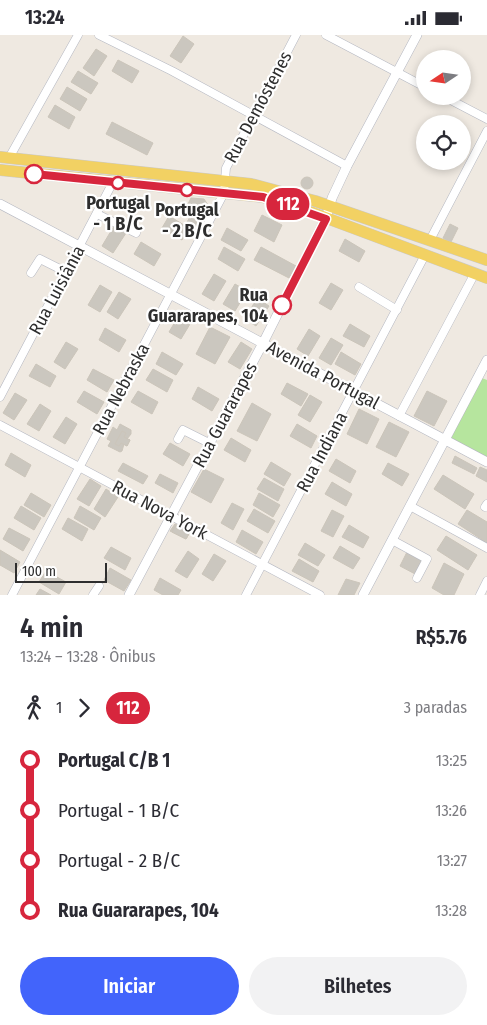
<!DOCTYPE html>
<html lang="pt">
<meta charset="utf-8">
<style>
body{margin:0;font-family:"Fira Sans Condensed",sans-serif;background:#f2f2f3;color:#2b2b33;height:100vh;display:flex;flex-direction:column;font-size:19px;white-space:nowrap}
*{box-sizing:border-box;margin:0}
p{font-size:16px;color:#7c7c81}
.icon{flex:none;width:28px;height:28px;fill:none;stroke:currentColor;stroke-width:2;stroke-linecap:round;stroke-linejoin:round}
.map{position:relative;height:560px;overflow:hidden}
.sheet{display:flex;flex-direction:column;background:#fff;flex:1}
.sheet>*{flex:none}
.badge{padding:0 10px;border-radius:16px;font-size:18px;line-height:32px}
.needle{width:32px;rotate:257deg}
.buttons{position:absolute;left:416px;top:15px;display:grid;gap:10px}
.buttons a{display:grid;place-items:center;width:55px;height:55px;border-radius:50%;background:#fff;box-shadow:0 2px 8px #0003;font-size:25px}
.scale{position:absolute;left:15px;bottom:12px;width:92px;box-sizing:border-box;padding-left:5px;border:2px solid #2e2e2e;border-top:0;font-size:14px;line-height:18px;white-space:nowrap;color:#2e2e2e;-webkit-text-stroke:4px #fff;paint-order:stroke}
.map>.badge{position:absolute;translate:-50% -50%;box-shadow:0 0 0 2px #fff}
.legs{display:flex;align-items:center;gap:8px;height:55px;padding:0 20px;font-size:16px}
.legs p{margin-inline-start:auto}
.headline{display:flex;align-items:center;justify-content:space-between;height:85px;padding:0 20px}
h1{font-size:28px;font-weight:600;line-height:38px}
.button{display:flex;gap:10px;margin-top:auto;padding:10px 20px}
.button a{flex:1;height:58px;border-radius:30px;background:#4264fb;color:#fff;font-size:20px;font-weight:600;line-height:58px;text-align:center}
.button a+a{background:#f2f2f3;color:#2b2b33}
ul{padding:0 20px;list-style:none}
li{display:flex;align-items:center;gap:18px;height:50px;font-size:19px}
li i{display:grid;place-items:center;width:8px;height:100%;margin:0 6px;background:currentColor}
li i::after{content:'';width:12px;height:12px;margin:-6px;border:4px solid;border-radius:50%;background:#fff}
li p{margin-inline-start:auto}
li:first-child i{background:linear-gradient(#0000 50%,currentColor 0)}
li:last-child i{background:linear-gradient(currentColor 50%,#0000 0)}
.status{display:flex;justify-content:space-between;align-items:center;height:35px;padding:0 25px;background:#fff;direction:ltr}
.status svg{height:14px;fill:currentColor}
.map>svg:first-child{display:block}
.green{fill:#b6e59e}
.building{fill:#cbc7bf;stroke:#cbc5ba}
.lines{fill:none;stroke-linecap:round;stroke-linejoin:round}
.minor-casing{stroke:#b4b7c1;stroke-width:9}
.tertiary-casing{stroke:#b4b7c1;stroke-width:10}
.primary-casing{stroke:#c9c9c9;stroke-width:12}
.minor{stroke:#fff;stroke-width:8}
.tertiary{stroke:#fff;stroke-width:9}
.primary{stroke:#f2d163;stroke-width:11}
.line-1-casing{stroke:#fff;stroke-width:11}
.line-1{stroke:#d7263d;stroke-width:8}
.stop-1-dot{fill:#fff;stroke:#d7263d;stroke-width:2.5}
.labels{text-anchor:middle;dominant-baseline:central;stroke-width:4.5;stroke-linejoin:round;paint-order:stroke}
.street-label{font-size:18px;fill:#2e2e2e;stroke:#fff}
.stop-label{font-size:18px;font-weight:bold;fill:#2e2e2e;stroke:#fff}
</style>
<div class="status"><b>13:24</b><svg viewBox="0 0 49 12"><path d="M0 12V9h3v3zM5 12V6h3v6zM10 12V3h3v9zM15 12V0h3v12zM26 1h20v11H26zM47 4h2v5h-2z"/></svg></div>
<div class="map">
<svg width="487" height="560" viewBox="0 0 487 560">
<rect width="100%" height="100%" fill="#efe9e1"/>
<polygon class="green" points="482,343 487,345 487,422 451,403"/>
<g class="building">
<polygon points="183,1 194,9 181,28 170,21"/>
<polygon points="96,14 107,21 94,41 83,33"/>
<polygon points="118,25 139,36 132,48 112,36"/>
<polygon points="78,36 98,48 91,59 71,47"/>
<polygon points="67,52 87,64 80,76 60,64"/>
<polygon points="55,70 75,82 69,94 48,82"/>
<polygon points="112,87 153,108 147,120 106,99"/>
<circle cx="307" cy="148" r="6"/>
<polygon points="191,163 204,164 208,170 196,194 186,189 191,180 184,177"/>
<polygon points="262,180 282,190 274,207 254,196"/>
<polygon points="169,181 189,193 182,205 162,193"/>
<polygon points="450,189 458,193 451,207 443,203"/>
<polygon points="114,191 126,198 113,218 102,211"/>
<polygon points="227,193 248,205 241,216 221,205"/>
<polygon points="345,204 365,216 359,227 339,216"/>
<polygon points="141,207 161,219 154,231 134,219"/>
<polygon points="224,212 245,224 238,236 218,224"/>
<polygon points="261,212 296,231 289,243 254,225"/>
<polygon points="214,239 226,246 214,266 202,259"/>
<polygon points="331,248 343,255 331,275 319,268"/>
<polygon points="235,249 247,256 235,276 223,269"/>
<polygon points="100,250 112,257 100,277 88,270"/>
<polygon points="119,257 131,264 118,284 107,277"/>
<polygon points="257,263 269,271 256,291 245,284"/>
<polygon points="181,277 193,284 181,304 169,297"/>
<polygon points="350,289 370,301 364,312 343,301"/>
<polygon points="210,292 230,302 215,329 196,319"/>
<polygon points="105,293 126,305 119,317 99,305"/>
<polygon points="309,294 320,301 308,321 297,314"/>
<polygon points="331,303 343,310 331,330 319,323"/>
<polygon points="66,307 78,314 65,334 54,327"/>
<polygon points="241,307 252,314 240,334 228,327"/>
<polygon points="162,317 183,329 176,340 156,329"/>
<polygon points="341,317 361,329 355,340 335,329"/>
<polygon points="36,329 56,341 50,352 29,341"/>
<polygon points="93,334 114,345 107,357 87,345"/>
<polygon points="153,334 173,345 167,357 146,345"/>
<polygon points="287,348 308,359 301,371 281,359"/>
<polygon points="198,352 219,364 212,376 192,364"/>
<polygon points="84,356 104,367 97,379 77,367"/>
<polygon points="138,356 158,367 152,379 131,367"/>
<polygon points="427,356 447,366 434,391 414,381"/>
<polygon points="15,358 27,365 14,385 3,378"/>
<polygon points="310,360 322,367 310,387 298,380"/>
<polygon points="252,368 271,379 257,406 237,396"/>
<polygon points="40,369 51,376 39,396 27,389"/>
<polygon points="359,374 379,384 367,409 347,399"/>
<polygon points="66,382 77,389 65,409 53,402"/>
<polygon points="389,387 409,397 396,422 376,412"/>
<polygon points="120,389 131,395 131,399 127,404 130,405 127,411 124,409 122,416 120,417 108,411 111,406 107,404 113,392 117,395"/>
<polygon points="297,389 317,401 311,413 290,401"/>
<polygon points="122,396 126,398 124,402 130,405 127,411 121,408 119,411 115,409"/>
<polygon points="231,403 251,415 245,427 224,415"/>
<polygon points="170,408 190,419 183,431 163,419"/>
<polygon points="11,418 31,430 25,442 5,430"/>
<polygon points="455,421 477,433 474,439 452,428"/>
<polygon points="336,424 356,436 350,448 329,436"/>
<polygon points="271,427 291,439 284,451 264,439"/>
<polygon points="123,428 148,441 143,449 118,436"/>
<polygon points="388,428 409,439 402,451 382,439"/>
<polygon points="480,432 487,435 487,447 476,441"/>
<polygon points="204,434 224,444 211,468 191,457"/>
<polygon points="160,439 178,448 173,458 155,448"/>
<polygon points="443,440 474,459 465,474 434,454"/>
<polygon points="264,443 284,454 278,466 257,454"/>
<polygon points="90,444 101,451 89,471 77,464"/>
<polygon points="332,447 352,459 346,471 325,459"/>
<polygon points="106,454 118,462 105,482 94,474"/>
<polygon points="31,458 51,470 44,482 24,470"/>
<polygon points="259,458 280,470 273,482 253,470"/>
<polygon points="232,468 244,474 233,495 221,488"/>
<polygon points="21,471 41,483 34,495 14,483"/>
<polygon points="80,471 101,483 94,495 74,483"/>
<polygon points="254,474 275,486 268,498 247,486"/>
<polygon points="332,475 344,481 333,502 321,496"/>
<polygon points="467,475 487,487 487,508 458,489"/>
<polygon points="68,483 88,494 82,506 62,494"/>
<polygon points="175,489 190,497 186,504 170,496"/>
<polygon points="349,490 369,502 363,513 342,502"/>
<polygon points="175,491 190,497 186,504 172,497"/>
<polygon points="9,493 30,504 23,516 3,504"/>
<polygon points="242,495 263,507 256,519 236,507"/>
<polygon points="446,501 477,520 468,535 437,515"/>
<polygon points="305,508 325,520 318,531 298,520"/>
<polygon points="340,511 360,523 353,534 333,523"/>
<polygon points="111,512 131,523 125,535 104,523"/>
<polygon points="0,515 20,527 14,538 0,530"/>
<polygon points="188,516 199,524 187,543 175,536"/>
<polygon points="407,517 424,526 417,540 400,531"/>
<polygon points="214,519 226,526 213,546 202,539"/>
<polygon points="299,524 319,536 313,547 292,536"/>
<polygon points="444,528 464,539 454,560 444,560 432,553"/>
<polygon points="110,533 131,545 124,556 104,545"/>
<polygon points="46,536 66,547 59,559 39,547"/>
<polygon points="160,543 181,555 178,560 163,560 154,555"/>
<polygon points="346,544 360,548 354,560 338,560"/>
<polygon points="40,554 51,560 36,560"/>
</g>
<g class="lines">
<defs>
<g id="minor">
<polyline points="99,0 172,36 347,131"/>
<polyline points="326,0 425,52"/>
<polyline points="443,61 487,84"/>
<polyline points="9,123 78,0"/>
<polyline points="97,179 136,198"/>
<polyline points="430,205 487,96"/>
<polyline points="31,238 40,224 66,237"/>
<polyline points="359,252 397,275"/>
<polyline points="0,362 113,147"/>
<polyline points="399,381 475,238"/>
<polyline points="0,390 320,560"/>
<polyline points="178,404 183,395 209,408"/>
<polyline points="410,471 487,513"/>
<polyline points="485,472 487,469"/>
<polyline points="392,505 427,524 417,543"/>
<polyline points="12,560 224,158 226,133 296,0"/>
<polyline points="93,560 99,551"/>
<polyline points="246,560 425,220"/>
<polyline points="480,560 487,546"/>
</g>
<g id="tertiary">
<polyline points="0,169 487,427"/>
<polyline points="129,560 263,308 326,183 332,163 347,131 417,0"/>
<polyline points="363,560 487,325"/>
</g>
<g id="primary">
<polyline points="0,122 251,149 315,166 487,225"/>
<polyline points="0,135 263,162 313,178 487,243"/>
</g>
</defs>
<use href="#minor" class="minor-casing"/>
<use href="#tertiary" class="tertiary-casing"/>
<use href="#primary" class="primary-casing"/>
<use href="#minor" class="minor"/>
<use href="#tertiary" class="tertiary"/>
<use href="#primary" class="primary"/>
</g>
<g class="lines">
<defs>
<polyline id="line-1" points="34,139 263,162 326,184 282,270"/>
</defs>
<use href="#line-1" class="line-1-casing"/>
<use href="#line-1" class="line-1"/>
</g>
<g class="stop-1-dot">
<circle cx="34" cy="139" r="9"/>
<circle cx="118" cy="148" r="6"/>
<circle cx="187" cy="155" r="6"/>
<circle cx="282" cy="270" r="9"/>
</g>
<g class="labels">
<g class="street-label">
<text transform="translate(258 72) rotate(-62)">Rua Demóstenes</text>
<text transform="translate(57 255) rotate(-62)">Rua Luisiânia</text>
<text transform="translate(323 340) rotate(28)">Avenida Portugal</text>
<text transform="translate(121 354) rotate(-62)">Rua Nebraska</text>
<text transform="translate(225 380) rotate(-62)">Rua Guararapes</text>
<text transform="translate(322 417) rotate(-62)">Rua Indiana</text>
<text transform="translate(160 475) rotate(28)">Rua Nova York</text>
</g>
<g class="stop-label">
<text x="118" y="168">Portugal<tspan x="118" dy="21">- 1 B/C</tspan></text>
<text x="187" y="175">Portugal<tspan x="187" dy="21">- 2 B/C</tspan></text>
<text x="268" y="260" text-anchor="end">Rua<tspan x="268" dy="21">Guararapes, 104</tspan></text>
</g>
</g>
</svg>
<div class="buttons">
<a><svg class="needle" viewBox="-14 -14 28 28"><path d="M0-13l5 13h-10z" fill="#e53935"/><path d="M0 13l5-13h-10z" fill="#7c7c81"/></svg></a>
<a><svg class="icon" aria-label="locate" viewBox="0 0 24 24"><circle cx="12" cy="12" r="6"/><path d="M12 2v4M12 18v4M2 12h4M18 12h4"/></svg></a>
</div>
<div class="scale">100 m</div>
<b class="badge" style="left:288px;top:169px;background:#d7263d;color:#fff">112</b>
</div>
<section class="sheet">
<div class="headline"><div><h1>4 min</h1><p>13:24 – 13:28 · Ônibus</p></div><b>R$5.76</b></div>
<div class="legs"><svg class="icon" aria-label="walk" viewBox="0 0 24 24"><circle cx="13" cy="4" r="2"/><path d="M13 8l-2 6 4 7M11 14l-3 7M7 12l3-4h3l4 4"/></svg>1<svg class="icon" aria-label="forward" viewBox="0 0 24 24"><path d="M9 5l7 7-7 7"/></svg><b class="badge" style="background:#d7263d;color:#fff">112</b><p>3 paradas</p></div>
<ul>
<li><i style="color:#d7263d"></i><b>Portugal C/B 1</b><p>13:25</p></li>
<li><i style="color:#d7263d"></i><span>Portugal - 1 B/C</span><p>13:26</p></li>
<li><i style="color:#d7263d"></i><span>Portugal - 2 B/C</span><p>13:27</p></li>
<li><i style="color:#d7263d"></i><b>Rua Guararapes, 104</b><p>13:28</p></li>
</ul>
<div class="button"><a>Iniciar</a><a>Bilhetes</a></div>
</section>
